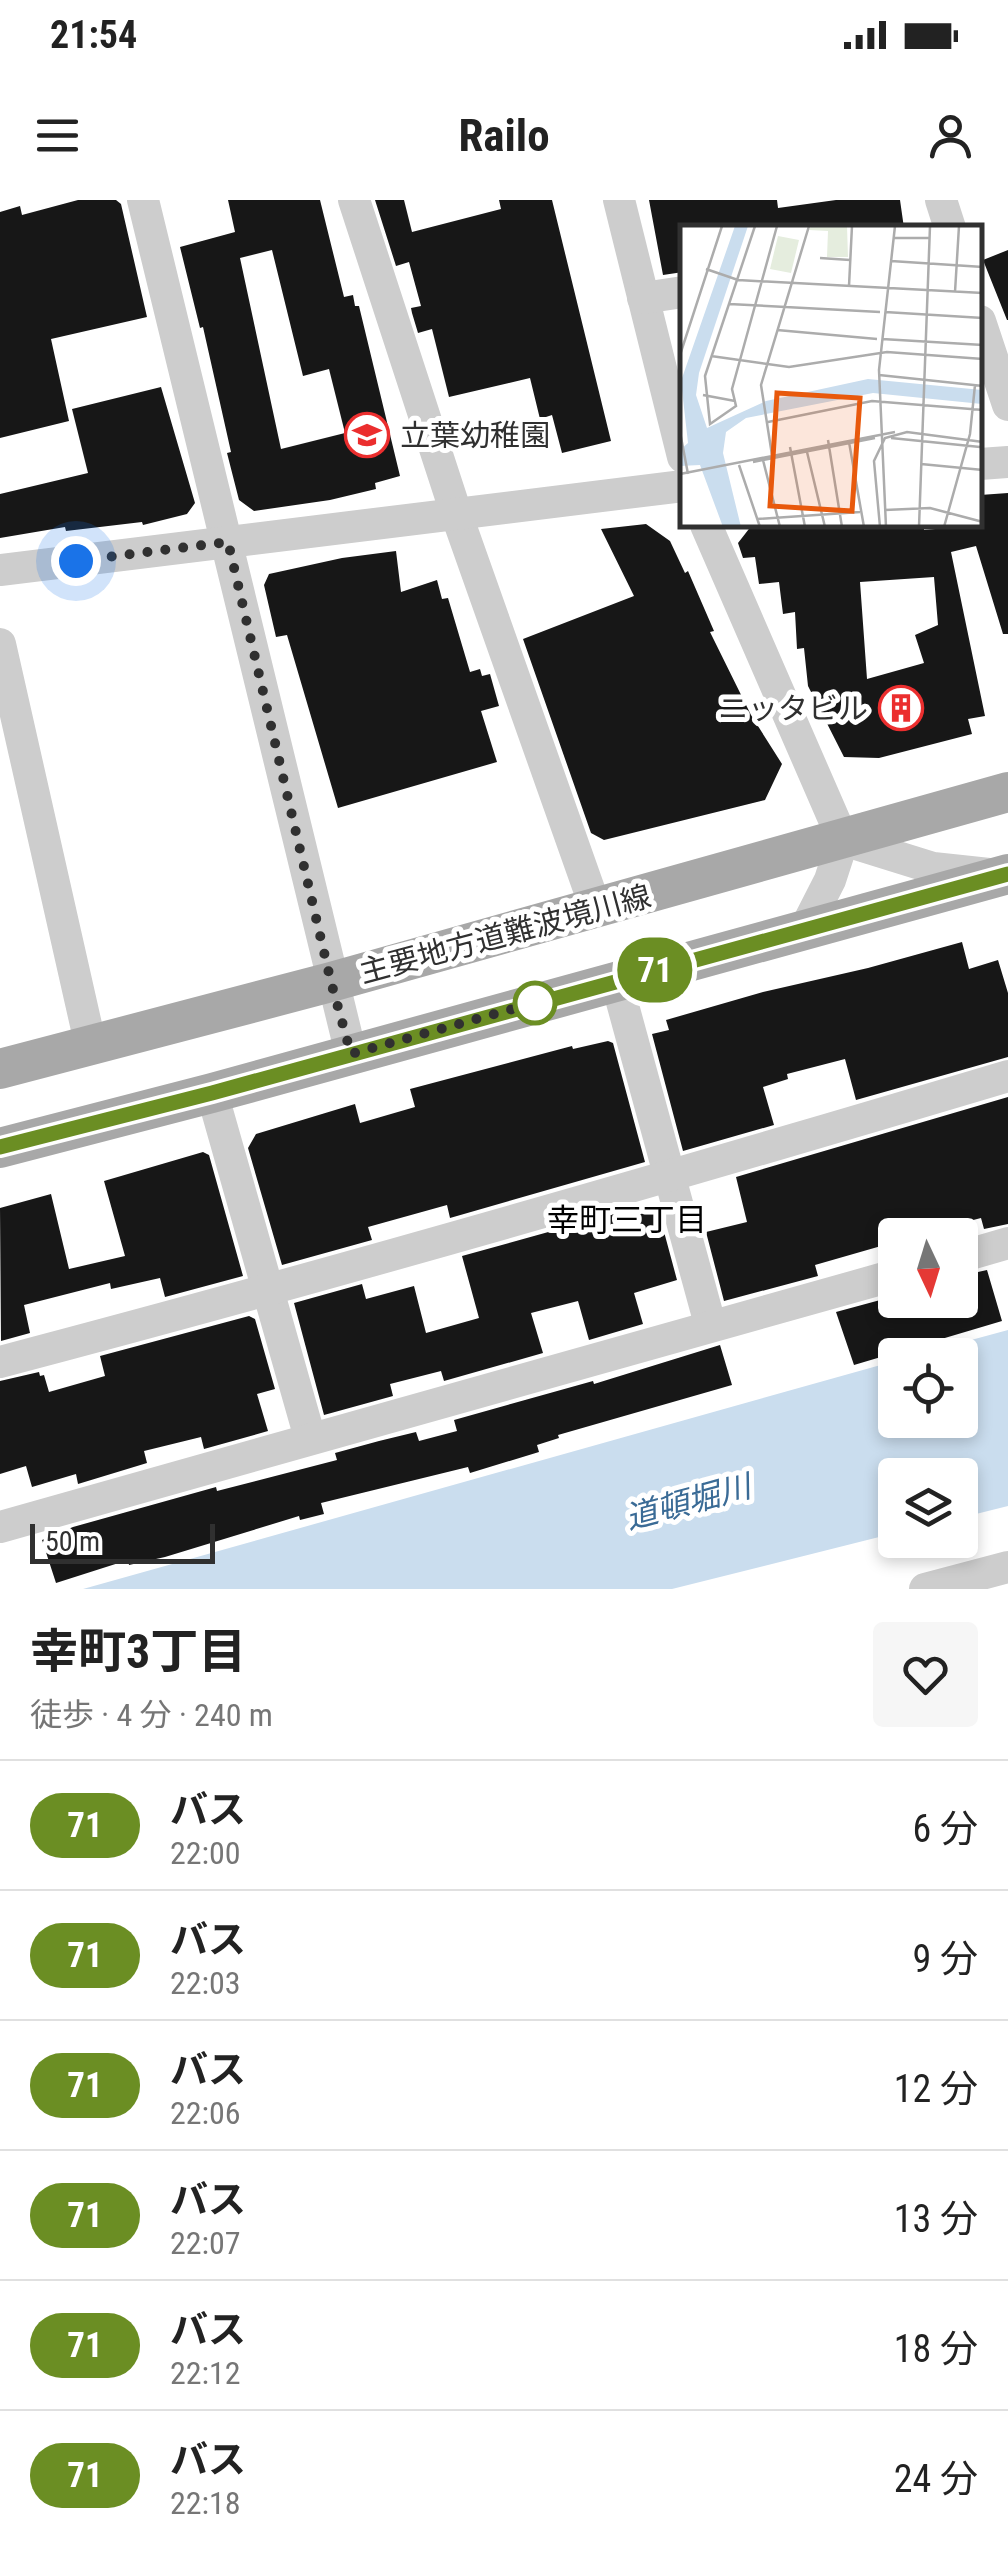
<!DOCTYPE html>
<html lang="ja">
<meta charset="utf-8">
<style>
body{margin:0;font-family:"Roboto Condensed","Noto Sans JP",sans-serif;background:#f6f6f6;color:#222;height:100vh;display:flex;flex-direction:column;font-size:38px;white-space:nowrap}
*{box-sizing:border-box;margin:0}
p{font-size:32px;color:#767676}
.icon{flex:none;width:55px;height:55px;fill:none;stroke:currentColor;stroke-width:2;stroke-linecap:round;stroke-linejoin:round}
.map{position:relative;height:1389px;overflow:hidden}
.drawer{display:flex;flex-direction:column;background:#fff;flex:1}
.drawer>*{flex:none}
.badge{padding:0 20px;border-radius:32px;font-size:35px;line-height:65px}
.needle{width:65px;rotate:176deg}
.buttons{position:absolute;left:878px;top:1018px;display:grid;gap:20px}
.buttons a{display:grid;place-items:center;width:100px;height:100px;border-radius:10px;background:#fff;box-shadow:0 5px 15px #0003;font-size:50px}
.scale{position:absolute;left:30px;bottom:25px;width:185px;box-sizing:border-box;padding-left:10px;border:5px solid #303030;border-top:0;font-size:28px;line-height:35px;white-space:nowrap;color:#303030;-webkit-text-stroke:8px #fff;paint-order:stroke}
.you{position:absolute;width:50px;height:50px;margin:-25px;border:8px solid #fff;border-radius:50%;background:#1a73e8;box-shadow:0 0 0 15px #1a73e833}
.map>.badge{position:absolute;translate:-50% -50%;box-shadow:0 0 0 5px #fff}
.round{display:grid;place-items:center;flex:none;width:105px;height:105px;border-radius:10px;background:#f6f6f6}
.head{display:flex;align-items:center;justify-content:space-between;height:170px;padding:0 30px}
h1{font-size:48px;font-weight:700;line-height:75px}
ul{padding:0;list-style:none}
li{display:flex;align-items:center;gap:30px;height:130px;padding:0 30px;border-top:2px solid #e0e0e0}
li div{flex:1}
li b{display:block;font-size:38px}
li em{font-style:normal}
li .badge{min-width:110px;font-weight:700;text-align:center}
.status{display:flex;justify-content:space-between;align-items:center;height:70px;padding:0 50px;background:#fff;direction:ltr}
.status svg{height:28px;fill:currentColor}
header{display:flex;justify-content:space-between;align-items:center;height:130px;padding:0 30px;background:#fff;font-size:45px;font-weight:700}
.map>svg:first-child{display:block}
.water{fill:#caddee}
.building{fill:#171717;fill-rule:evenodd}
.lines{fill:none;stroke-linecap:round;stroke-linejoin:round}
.minor{stroke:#cdcdcd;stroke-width:32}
.major{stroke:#a8a8a8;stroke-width:40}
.line-casing{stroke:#fff;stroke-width:22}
.line{stroke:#6b8e23;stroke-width:15}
.walk{stroke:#303030;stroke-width:10;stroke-dasharray:0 18}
.stop-dot{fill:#fff;stroke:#6b8e23;stroke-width:5}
.labels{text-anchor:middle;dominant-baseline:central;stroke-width:10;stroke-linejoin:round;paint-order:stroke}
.poi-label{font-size:30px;fill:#303030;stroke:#fff;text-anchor:start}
.street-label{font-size:30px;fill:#303030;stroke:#fff}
.neighbourhood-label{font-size:32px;fill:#000;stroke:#fff}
.water-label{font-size:32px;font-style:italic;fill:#3a6b96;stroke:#fff}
.inset-road{fill:none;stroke:#acacac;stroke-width:2.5}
.view{fill:#e8590c;fill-opacity:0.15;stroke:#e8590c;stroke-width:5}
.inset-edge{fill:none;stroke:#303030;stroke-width:5}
</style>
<div class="status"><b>21:54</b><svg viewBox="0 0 49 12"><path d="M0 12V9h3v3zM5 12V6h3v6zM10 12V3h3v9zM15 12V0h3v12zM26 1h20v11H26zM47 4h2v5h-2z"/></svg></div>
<header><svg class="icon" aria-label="menu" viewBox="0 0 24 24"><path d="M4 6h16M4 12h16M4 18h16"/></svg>Railo<svg class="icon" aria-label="person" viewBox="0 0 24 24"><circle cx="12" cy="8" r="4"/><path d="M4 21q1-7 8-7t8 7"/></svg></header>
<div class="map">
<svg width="1008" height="1389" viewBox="0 0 1008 1389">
<rect width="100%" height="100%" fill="#fff"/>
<polygon class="water" points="1008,1130 1008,1306 960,1318 960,1275 895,1275 895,1333 672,1389 83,1389 895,1161 895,1220 960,1220 960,1155 916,1155"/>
<g class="building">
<polygon points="78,0 116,0 121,4 147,117 51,139 69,221 0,238 0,12 20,6 22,15"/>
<path d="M 228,0 L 320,0 L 344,97 L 353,95 L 355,106 L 359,106 L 400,276 L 375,283 L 376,289 L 330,300 L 254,311 L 239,300 L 227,253 L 231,252 L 203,127 L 200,128 L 180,47 L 235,32 ZM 272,50 L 303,176 L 329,169 L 345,233 L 281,249 L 240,58 Z"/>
<polygon points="375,0 404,0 412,32 501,9 499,0 552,0 611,241 562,253 552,215 540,219 530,178 449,197 432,129 418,133 412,113 411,108 421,106 409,62 396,66"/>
<polygon points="649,0 777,0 778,8 836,0 900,0 904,28 683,28 683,72 663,75"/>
<polygon points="1008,50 1008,120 1007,120 983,60"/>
<polygon points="161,187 195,303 187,314 143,325 142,322 66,331 65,327 0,338 0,294 88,273 72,209"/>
<path d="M 1008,293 L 1008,434 L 1003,434 L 976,346 L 951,352 L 985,516 L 968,519 L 972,534 L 879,558 L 844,557 L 808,486 L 804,448 L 797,449 L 795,412 L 783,414 L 779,382 L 759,384 L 755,357 L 743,358 L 738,343 L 752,325 L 924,325 L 924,330 L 980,325 L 980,295 ZM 934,377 L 938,425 L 915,435 L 924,463 L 867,479 L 860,382 Z"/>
<polygon points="646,324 670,341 685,373 688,371 714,431 710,432 751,515 782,564 765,600 604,640 591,633 523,439 634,396 601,329"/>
<polygon points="396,351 401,392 437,380 442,399 448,398 470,472 480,469 482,476 490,474 499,506 481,511 497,562 338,608 287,435 276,437 264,385 269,374 342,358"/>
<polygon points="962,742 969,769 998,760 1008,793 1008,857 856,900 845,859 787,874 788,879 763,887 774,925 683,951 652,834 669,830 666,820 763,792 868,768"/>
<polygon points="608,841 613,843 645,962 450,1018 447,1005 368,1027 372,1040 282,1065 248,948 256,934 355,904 360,923 415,907 410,889 572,846 573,849"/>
<polygon points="1008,897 1008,1024 984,1029 981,1018 915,1035 895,1035 895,1042 815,1065 818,1076 724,1101 706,1032 747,1022 736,977"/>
<polygon points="203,952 209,955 243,1076 165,1097 160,1078 111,1089 110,1083 24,1105 30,1133 1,1141 0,1008 51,994 69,1069 125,1056 104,981"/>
<polygon points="656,1002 677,1080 634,1093 643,1124 589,1140 578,1101 531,1113 543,1153 444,1181 441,1171 390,1184 393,1196 324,1215 294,1103 362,1084 366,1099 414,1086 426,1133 479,1118 462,1056"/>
<polygon points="987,1070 1002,1121 854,1165 836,1112 895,1096 895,1100 960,1100 960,1076"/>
<polygon points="249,1116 255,1119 275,1189 257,1194 268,1231 204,1249 201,1237 144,1251 147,1263 78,1284 76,1274 32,1287 26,1266 0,1274 0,1181 39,1172 40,1176 44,1175 49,1192 105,1176 100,1156"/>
<polygon points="720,1145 732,1185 558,1235 559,1238 537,1245 539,1252 470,1273 468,1267 321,1303 324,1314 300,1320 299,1316 165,1357 129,1365 128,1360 56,1383 42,1340 73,1327 216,1287 217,1291 337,1260 335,1253 379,1241 416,1232 419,1241 457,1231 454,1220 593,1181 594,1184"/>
</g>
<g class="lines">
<g class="minor">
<polyline points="143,0 351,854"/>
<polyline points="354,0 457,316 596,709"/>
<polyline points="619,0 683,257"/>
<polyline points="941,0 950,28"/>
<polyline points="643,98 683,92"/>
<polyline points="980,121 1008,205"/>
<polyline points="980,264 1008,262"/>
<polyline points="706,325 843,640 830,680 804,731"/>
<polyline points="0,370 683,286"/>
<polyline points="0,444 91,847"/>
<polyline points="843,640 933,668 989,674"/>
<polyline points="616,780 710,1124"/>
<polyline points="212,893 310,1238"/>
<polyline points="960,1057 1008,1043"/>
<path d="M 0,1162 C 338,1073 673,976 1008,876"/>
<polyline points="0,1327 895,1075"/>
<polyline points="925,1389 1008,1367"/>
</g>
<g class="major">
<polyline points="0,869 331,782 1008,592"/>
<polyline points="0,948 212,893 1008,674"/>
</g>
</g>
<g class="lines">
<defs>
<polyline id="line" points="0,947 212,893 1008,674"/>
</defs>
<use href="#line" class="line-casing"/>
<use href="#line" class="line"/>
<polyline class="walk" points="76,361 228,342 331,782 351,854 545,800 535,803"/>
</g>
<defs>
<symbol id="school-ring" viewBox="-11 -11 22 22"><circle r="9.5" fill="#fff" stroke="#eb2e2e" stroke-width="1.5"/><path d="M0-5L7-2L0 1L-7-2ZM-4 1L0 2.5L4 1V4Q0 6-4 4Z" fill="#eb2e2e"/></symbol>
<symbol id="building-ring" viewBox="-11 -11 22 22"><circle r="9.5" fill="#fff" stroke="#eb2e2e" stroke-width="1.5"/><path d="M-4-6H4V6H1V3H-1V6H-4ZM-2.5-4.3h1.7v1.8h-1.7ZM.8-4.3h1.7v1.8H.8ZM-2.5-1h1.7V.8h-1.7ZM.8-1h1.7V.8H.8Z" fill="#eb2e2e"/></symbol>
</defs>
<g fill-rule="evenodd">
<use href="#school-ring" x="342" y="210" width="50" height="50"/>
<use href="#building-ring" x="876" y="483" width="50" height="50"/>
</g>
<circle class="stop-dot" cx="535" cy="803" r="20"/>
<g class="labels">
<g class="poi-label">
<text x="400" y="235">立葉幼稚園</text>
<text x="868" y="508" text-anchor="end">ニッタビル</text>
</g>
<g class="street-label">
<text transform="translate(505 734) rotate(-15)">主要地方道難波境川線</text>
</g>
<g class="neighbourhood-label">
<text x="627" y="1020">幸町三丁目</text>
</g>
<g class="water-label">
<text transform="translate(688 1302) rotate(-15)">道頓堀川</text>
</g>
</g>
<g transform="translate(680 25)">
<rect width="302" height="302" fill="#fff"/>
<path d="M 131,1 L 167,1 L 168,32 L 147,32 L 148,6 L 129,5 ZM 98,11 L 119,15 L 111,48 L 90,44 Z" fill="#e5edde"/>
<path d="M 55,1 L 68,1 L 19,148 L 16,170 L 27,203 L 86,176 L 188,154 L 302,165 L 302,179 L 193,168 L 66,193 L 46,207 L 43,228 L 61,302 L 43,302 L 20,240 L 0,241 L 0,225 L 8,218 L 1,156 Z" fill="#caddee"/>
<path class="inset-road" d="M 75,1 L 25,151 L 30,199 L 56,181 L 52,164 L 97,1M 214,13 L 249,13M 140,33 L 170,35M 211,36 L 303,42M 26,44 L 58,55 L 303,68M 169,61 L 172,1M 275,67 L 279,1M 49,79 L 200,87M 205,87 L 303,93M 97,105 L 197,114M 202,114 L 303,120M 0,130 L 42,1M 31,131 L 109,142 L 207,127 L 303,134M 199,150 L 303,161M 23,170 L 55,176M 88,197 L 192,176 L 303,185M 0,207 L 8,249M 211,213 L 300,222M 148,215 L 162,302M 169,217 L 184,302M 110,222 L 125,302M 127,227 L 145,302M 92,230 L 81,160 L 129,1M 83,235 L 100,302M 73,237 L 195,213M 241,239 L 303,245M 59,240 L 80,302M 0,249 L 215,207M 205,285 L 250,283 L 303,297M 77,294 L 180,287M 200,302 L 194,236 L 205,213 L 227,207 L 303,217M 206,302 L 199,145 L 215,1M 239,302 L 250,1M 264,302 L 290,209 L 295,160"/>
<path class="view" d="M 97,168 L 180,173 L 172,286 L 90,281 Z"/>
<rect width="302" height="302" class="inset-edge"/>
</g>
</svg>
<div class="buttons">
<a><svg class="needle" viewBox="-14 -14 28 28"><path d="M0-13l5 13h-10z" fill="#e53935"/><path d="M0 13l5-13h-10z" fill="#767676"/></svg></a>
<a><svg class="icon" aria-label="locate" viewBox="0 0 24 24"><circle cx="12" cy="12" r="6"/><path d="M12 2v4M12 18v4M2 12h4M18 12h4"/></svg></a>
<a><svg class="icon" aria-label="layers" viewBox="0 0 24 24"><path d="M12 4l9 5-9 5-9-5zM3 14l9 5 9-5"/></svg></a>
</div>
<div class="scale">50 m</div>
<div class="you" style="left:76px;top:361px"></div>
<b class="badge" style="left:655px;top:770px;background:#6b8e23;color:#fff">71</b>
</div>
<section class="drawer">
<div class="head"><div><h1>幸町3丁目</h1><p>徒歩 · 4 分 · 240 m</p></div><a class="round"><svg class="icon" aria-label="heart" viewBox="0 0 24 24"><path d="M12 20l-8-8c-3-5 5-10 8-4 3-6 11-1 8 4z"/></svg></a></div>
<ul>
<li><span class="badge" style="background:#6b8e23;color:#fff">71</span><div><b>バス</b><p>22:00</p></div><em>6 分</em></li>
<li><span class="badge" style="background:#6b8e23;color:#fff">71</span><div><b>バス</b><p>22:03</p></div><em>9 分</em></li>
<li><span class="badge" style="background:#6b8e23;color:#fff">71</span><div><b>バス</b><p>22:06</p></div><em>12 分</em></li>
<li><span class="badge" style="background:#6b8e23;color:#fff">71</span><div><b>バス</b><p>22:07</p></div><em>13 分</em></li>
<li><span class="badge" style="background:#6b8e23;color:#fff">71</span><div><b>バス</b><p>22:12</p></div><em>18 分</em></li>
<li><span class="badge" style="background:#6b8e23;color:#fff">71</span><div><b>バス</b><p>22:18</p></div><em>24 分</em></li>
</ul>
</section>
